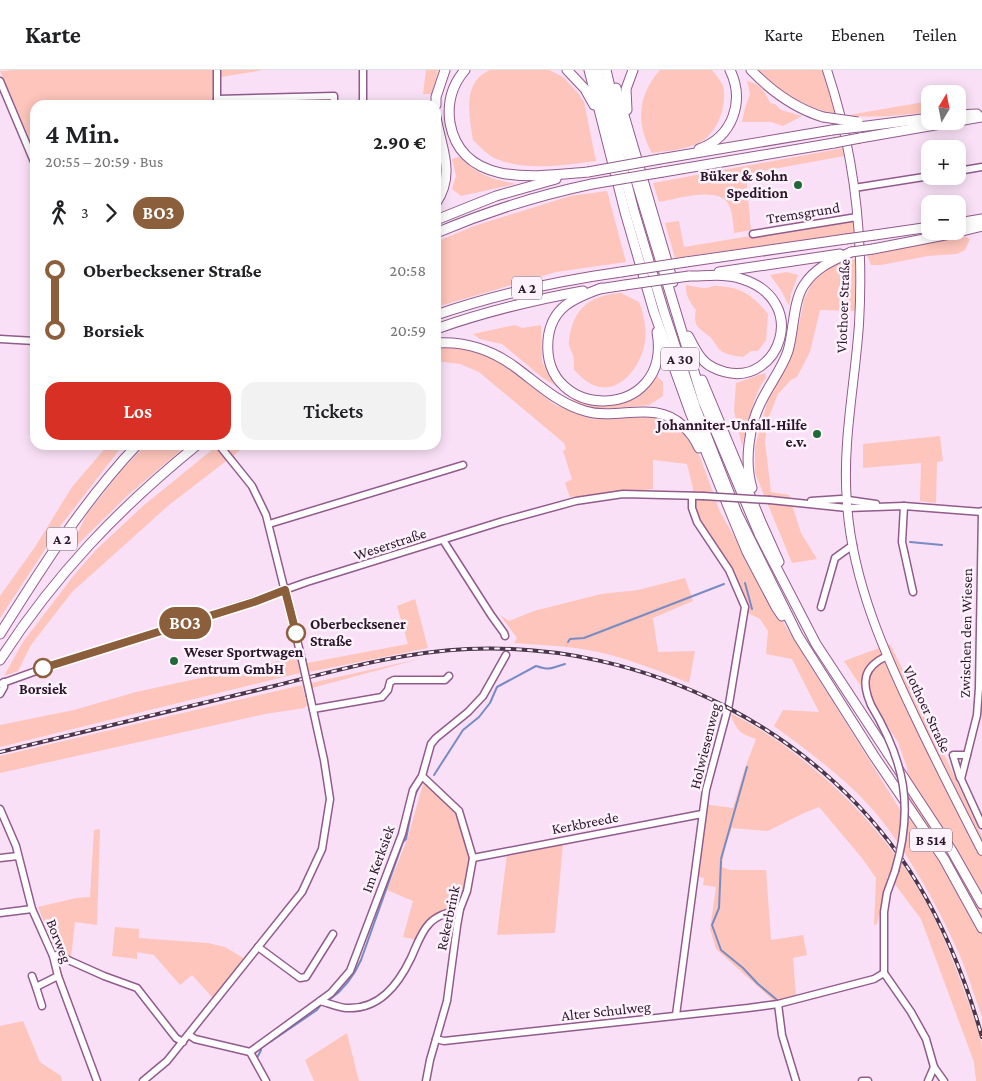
<!DOCTYPE html>
<html lang="de">
<meta charset="utf-8">
<style>
body{margin:0;font-family:"Crimson Pro",serif;background:#f2f2f2;color:#202124;height:100vh;display:flex;flex-direction:column;font-size:19px;white-space:nowrap}
*{box-sizing:border-box;margin:0}
p{font-size:16px;color:#757577}
.icon{flex:none;width:28px;height:28px;fill:none;stroke:currentColor;stroke-width:2;stroke-linecap:round;stroke-linejoin:round}
.map{position:relative;flex:1;overflow:hidden}
.panel{position:absolute;left:30px;top:30px;width:411px;height:350px;display:flex;flex-direction:column;background:#fff;border-radius:15px;box-shadow:0 2px 12px #0003}
.panel>*{flex:none}
.badge{padding:0 10px;border-radius:16px;font-size:18px;line-height:32px}
.needle{width:32px;rotate:10deg}
.fabs{position:absolute;left:921px;top:15px;display:grid;gap:10px}
.fabs a{display:grid;place-items:center;width:45px;height:45px;border-radius:10px;background:#fff;box-shadow:0 2px 12px #0003;font-size:25px}
.map>.badge{position:absolute;translate:-50% -50%;box-shadow:0 0 0 2px #fff}
.legs{display:flex;align-items:center;gap:8px;height:55px;padding:0 15px;font-size:16px}
.legs p{margin-inline-start:auto}
.overview{display:flex;align-items:center;justify-content:space-between;height:85px;padding:0 15px}
h1{font-size:28px;font-weight:600;line-height:38px}
.primary-button{display:flex;gap:10px;margin-top:auto;padding:10px 15px}
.primary-button a{flex:1;height:58px;border-radius:15px;background:#d93025;color:#fff;font-size:20px;font-weight:600;line-height:58px;text-align:center}
.primary-button a+a{background:#f2f2f2;color:#202124}
ul{padding:0 15px;list-style:none}
li{display:flex;align-items:center;gap:18px;height:60px;font-size:19px}
li i{display:grid;place-items:center;width:8px;height:100%;margin:0 6px;background:currentColor}
li i::after{content:'';width:12px;height:12px;margin:-6px;border:4px solid;border-radius:50%;background:#fff}
li p{margin-inline-start:auto}
li:first-child i{background:linear-gradient(#0000 50%,currentColor 0)}
li:last-child i{background:linear-gradient(currentColor 50%,#0000 0)}
header{display:flex;align-items:center;gap:30px;box-sizing:border-box;height:70px;padding:0 25px;background:#fff;border-bottom:1px solid #e0e0e0}
header strong{font-size:24px}
nav{display:flex;gap:28px;margin-inline-start:auto;font-size:18px}
.map>svg:first-child{display:block}
.green{fill:#fdc5bb}
.lines{fill:none;stroke-linecap:round;stroke-linejoin:round}
.stream{stroke:#788bc4;stroke-width:2}
.minor-casing{stroke:#915b8c;stroke-width:9}
.major-casing{stroke:#915b8c;stroke-width:10}
.highway-casing{stroke:#915b8c;stroke-width:11}
.minor{stroke:#fff;stroke-width:6}
.major{stroke:#fff;stroke-width:8}
.highway{stroke:#fff;stroke-width:9}
.rail-casing{stroke:#4c364b;stroke-width:4}
.rail{stroke:#fef2fc;stroke-width:2;stroke-dasharray:5.5;stroke-linecap:butt}
.minor-bridge-casing{stroke:#915b8c;stroke-width:9;stroke-linecap:butt}
.highway-bridge-casing{stroke:#915b8c;stroke-width:11;stroke-linecap:butt}
.minor-bridge{stroke:#fff;stroke-width:6}
.highway-bridge{stroke:#fff;stroke-width:9}
.line-1-casing{stroke:#fff;stroke-width:11}
.line-1{stroke:#8b5e3c;stroke-width:8}
.poi-dot{fill:#216a38;stroke:#fef2fc;stroke-width:2}
.stop-1-dot{fill:#fff;stroke:#8b5e3c;stroke-width:2.5}
.labels{text-anchor:middle;dominant-baseline:central;stroke-width:5;stroke-linejoin:round;paint-order:stroke}
.shield{fill:#fef2fc;stroke:#6b586a;stroke-width:1}
.shield-label{font-size:14px;font-weight:bold;fill:#2c162b}
.poi-label{font-size:15px;font-weight:bold;fill:#2c162b;stroke:#fef2fc;text-anchor:end}
.street-label{font-size:15px;fill:#2c162b;stroke:#fef2fc}
.stop-label{font-size:15px;font-weight:bold;fill:#2c162b;stroke:#fef2fc;text-anchor:start}
</style>
<header>
<strong>Karte</strong>
<nav><a>Karte</a><a>Ebenen</a><a>Teilen</a></nav>
</header>
<div class="map">
<svg width="982" height="1011" viewBox="0 0 982 1011">
<rect width="100%" height="100%" fill="#f9e0f6"/>
<g class="green">
<polygon points="15,0 263,0 215,8 215,35 35,35 35,75 33,76 0,1"/>
<polygon points="426,0 438,0 432,24 423,24"/>
<path d="M 490,0 L 549,0 L 563,7 L 578,23 L 584,32 L 596,91 C 563,95 526,102 494,88 C 487,84 479,76 473,70 C 469,45 462,12 490,0 Z"/>
<path d="M 660,0 L 712,0 C 716,5 721,11 723,16 C 728,37 716,68 694,75 C 681,80 666,81 652,83 C 636,54 637,26 660,0 Z"/>
<path d="M 759,0 L 831,0 L 843,46 L 930,31 L 930,42 C 864,50 808,53 759,0 Z"/>
<path d="M 747,11 C 759,13 766,22 770,33 L 775,34 L 781,40 L 802,46 L 783,56 L 771,52 L 742,52 L 745,38 L 750,24 Z"/>
<path d="M 849,77 L 850,85 L 746,104 L 751,160 L 734,163 C 733,154 733,143 729,135 C 720,115 676,129 659,132 L 653,113 Z"/>
<path d="M 459,87 C 480,106 489,108 516,114 L 461,126 L 452,119 L 456,106 L 452,89 Z"/>
<polygon points="607,121 626,192 556,202 436,237 436,172 474,156 570,126"/>
<polygon points="859,148 859,162 675,188 665,153 679,151 684,177"/>
<polygon points="961,165 970,169 965,180 957,184 928,186 881,195 871,195 867,185"/>
<polygon points="855,189 856,241 820,240 810,282 797,307 791,310 778,324 768,349 765,372 771,422 789,425 801,463 817,489 792,493 755,403 755,377 768,329 790,289 795,274 804,229 812,213 829,196"/>
<polygon points="787,202 798,205 791,224 789,236 781,220 770,205"/>
<path d="M 686,215 C 693,216 700,218 706,218 C 710,218 713,215 717,216 C 742,217 753,226 768,244 L 766,270 L 758,281 L 751,281 L 743,287 C 736,286 726,285 720,280 C 716,276 714,270 710,267 C 698,257 693,257 696,240 C 690,233 685,224 686,215 Z"/>
<path d="M 621,223 L 639,232 C 644,245 648,263 644,277 C 639,297 620,324 596,316 C 587,313 580,306 574,300 C 574,295 574,290 573,285 C 571,280 568,275 569,270 C 573,238 591,225 621,223 Z"/>
<polygon points="515,255 522,258 541,255 542,292 556,316 543,308 502,274 480,269 473,264"/>
<path d="M 436,275 L 466,278 L 496,289 L 555,335 L 584,345 L 641,345 L 660,347 L 677,355 L 700,387 L 720,442 L 783,552 L 909,754 L 907,698 L 898,672 L 844,591 L 890,574 L 935,665 L 982,766 L 982,947 C 974,925 967,901 957,879 C 939,839 915,796 889,760 C 859,718 815,686 774,656 L 783,640 L 819,642 L 792,589 L 766,584 L 768,561 L 760,549 L 746,542 L 737,515 L 700,454 L 694,439 L 693,418 L 687,394 L 653,390 L 653,419 L 570,427 L 565,413 L 572,409 L 563,381 L 566,379 L 564,373 L 479,302 L 460,294 L 436,291 Z"/>
<path d="M 765,303 L 766,308 C 754,322 747,358 742,376 L 734,341 L 736,313 Z"/>
<polygon points="657,306 663,312 663,326 649,335 616,338 596,338 575,333 572,329 593,335 610,335 635,329 648,319"/>
<polygon points="940,366 943,391 937,392 936,433 920,431 921,393 863,398 863,374"/>
<polygon points="108,375 123,375 61,455 0,548 0,526 35,477 72,417"/>
<polygon points="146,375 187,375 129,424 74,478 71,476 87,444 121,401"/>
<polygon points="218,375 247,375 169,435 72,522 31,575 18,601 4,606 23,572 75,504 95,481 143,436"/>
<path d="M 685,508 L 693,531 L 653,548 L 658,582 L 695,581 L 689,613 C 660,601 629,589 598,582 C 571,576 541,575 514,573 L 517,568 L 500,545 L 509,551 L 534,541 L 601,524 L 638,520 Z"/>
<polygon points="415,529 428,578 309,602 307,593 408,574 397,536"/>
<polygon points="297,587 300,603 0,677 0,655 74,640 136,622"/>
<polygon points="423,588 312,618 311,613"/>
<polygon points="302,615 307,635 305,638 265,644 0,703 0,686"/>
<path d="M 730,643 C 808,682 887,759 928,836 C 941,860 951,886 961,912 C 967,931 980,958 982,977 C 982,988 982,1000 982,1011 L 976,1011 L 974,992 L 921,849 L 888,805 L 877,854 L 874,855 L 876,808 L 862,788 L 819,737 L 804,743 L 768,761 L 732,758 C 727,771 723,783 722,797 L 730,800 L 766,800 L 771,870 L 803,865 L 807,885 L 793,888 L 796,926 L 774,931 L 716,879 L 710,859 L 716,817 L 703,815 L 704,808 L 692,806 L 703,734 L 733,738 L 745,698 L 756,669 C 738,663 737,660 730,643 Z"/>
<polygon points="423,714 441,723 458,742 471,790 458,836 430,850 418,870 403,867 413,831 387,820 408,767"/>
<polygon points="100,759 97,855 75,852 71,888 56,882 38,837 76,828 90,827 94,760"/>
<polygon points="563,773 555,863 497,865 507,784"/>
<polygon points="115,857 139,859 139,868 208,873 225,877 245,889 213,928 192,905 180,915 154,885 137,882 137,889 112,886"/>
<polygon points="23,951 40,992 61,1006 62,1011 0,1011 0,956"/>
<polygon points="347,963 359,1011 314,1011 305,990"/>
</g>
<g class="lines">
<g class="stream">
<polyline points="910,472 942,475"/>
<polyline points="745,513 752,539"/>
<polyline points="568,572 570,569 584,568 724,514"/>
<path d="M 434,705 L 463,660 L 479,647 L 490,633 L 497,617 L 536,596 C 552,601 550,598 565,594"/>
<polyline points="721,789 747,697"/>
<polyline points="721,791 719,838 712,855 721,880 743,898 758,914 776,929"/>
<path d="M 329,930 C 343,920 354,906 361,890 L 403,772 L 406,769 L 414,728 L 419,716"/>
<polyline points="270,972 317,940 320,936"/>
<polyline points="256,990 261,980"/>
</g>
<defs>
<g id="minor">
<polyline points="217,0 217,29 220,35"/>
<polyline points="363,0 363,35"/>
<polyline points="0,11 35,94"/>
<polyline points="217,29 334,26 334,35"/>
<polyline points="958,101 982,97"/>
<polyline points="854,118 930,106"/>
<polyline points="753,164 857,147"/>
<polyline points="0,269 35,271"/>
<polyline points="219,375 252,416 266,445 302,590"/>
<polyline points="770,430 847,438 904,436 982,442"/>
<polyline points="811,431 841,429 876,434"/>
<polyline points="904,436 902,472 913,522"/>
<polyline points="982,441 979,618 977,645 961,709 982,755"/>
<polyline points="269,454 463,395"/>
<polyline points="443,470 491,545 504,563 505,566"/>
<polyline points="821,537 835,488 853,475"/>
<polyline points="0,614 39,600 254,531 307,512 503,451 576,431 623,424 703,426"/>
<polyline points="0,624 4,617 4,612"/>
<path d="M 871,635 C 861,612 863,597 887,586"/>
<polyline points="313,639 382,627 388,620 390,612 394,610 445,610 449,606"/>
<polyline points="422,706 459,741 473,788 467,821 460,839 457,856 447,931 430,990 426,1011"/>
<polyline points="960,708 953,685 967,685"/>
<polyline points="0,739 16,776 32,839 53,886 58,906 97,1011"/>
<polyline points="0,788 18,786"/>
<polyline points="473,788 702,744"/>
<polyline points="895,801 887,823 884,842 884,903 911,942 926,969 934,997 944,1011"/>
<polyline points="0,843 32,839"/>
<polyline points="258,877 300,908 306,907 333,864"/>
<polyline points="53,886 57,885 104,906 137,918 176,968 183,972"/>
<polyline points="32,906 36,917 58,906"/>
<polyline points="36,917 42,936"/>
<path d="M 320,931 C 328,933 337,937 346,938 C 379,940 398,915 411,888 C 416,877 421,862 429,854 C 437,845 450,842 460,839"/>
<polyline points="778,934 782,965 796,1011"/>
<polyline points="676,945 706,720 729,634 745,537 729,500 697,452 692,438 692,426"/>
<polyline points="189,965 195,969 250,982 266,1011"/>
<polyline points="436,969 444,971 748,938 778,934 874,909 884,903"/>
<polyline points="250,982 331,923 350,901 402,764 413,720 422,706 431,674 436,668 468,642 483,626 506,585"/>
<polyline points="143,1011 167,991 302,822 322,779 330,729 324,690 310,626"/>
<polyline points="862,1011 868,1011"/>
<polyline points="928,1011 934,997"/>
</g>
<path id="major" d="M 827,0 C 854,81 864,169 859,254 C 855,314 842,373 847,433 C 852,512 886,587 920,657 C 940,699 961,740 982,781"/>
<g id="highway">
<path d="M 465,0 C 452,15 447,33 450,53 C 462,119 540,106 588,102"/>
<polyline points="567,0 585,19 594,35"/>
<polyline points="589,0 625,142 654,242 690,342 730,441 747,482 776,537 782,546"/>
<polyline points="597,0 634,141 664,242 696,339 737,443 798,566 874,686 944,789 982,858"/>
<polyline points="606,0 618,51 703,331 760,466 816,574 952,781 982,834"/>
<path d="M 751,0 C 772,22 794,38 823,47"/>
<polyline points="616,18 673,212"/>
<polyline points="436,35 436,27 445,0"/>
<polyline points="627,40 626,19 633,0"/>
<polyline points="958,45 977,44"/>
<path d="M 436,47 C 441,78 456,103 436,133"/>
<polyline points="859,57 930,48"/>
<polyline points="860,68 982,47"/>
<path d="M 699,79 C 733,67 745,31 730,0"/>
<polyline points="660,89 832,60"/>
<polyline points="663,102 834,73"/>
<polyline points="436,150 496,126 556,109"/>
<polyline points="958,153 982,149"/>
<path d="M 436,163 C 486,142 539,125 592,114"/>
<polyline points="875,165 930,157"/>
<polyline points="873,179 950,164 982,156"/>
<polyline points="686,192 846,169"/>
<polyline points="719,202 840,184"/>
<path d="M 602,218 C 574,228 551,237 548,270 C 541,353 673,352 657,262"/>
<polyline points="599,219 625,215"/>
<path d="M 436,245 C 497,224 557,211 621,202"/>
<path d="M 436,259 C 484,242 533,230 583,221"/>
<path d="M 688,266 C 693,274 697,285 705,292 C 710,297 718,300 725,302 C 779,316 811,231 742,209 C 726,203 706,206 689,206"/>
<path d="M 436,273 C 464,271 492,280 515,297 C 537,313 557,333 585,341 C 618,351 655,329 683,356 C 690,362 695,369 699,378"/>
<polyline points="702,310 761,452 779,492"/>
<path d="M 752,418 C 744,392 749,356 761,332 C 769,315 782,299 788,281 C 794,261 793,231 804,215 C 816,197 832,191 851,182"/>
<path d="M 0,564 C 41,499 83,432 137,375"/>
<path d="M 0,590 C 55,505 118,439 197,375"/>
</g>
</defs>
<use href="#minor" class="minor-casing"/>
<use href="#major" class="major-casing"/>
<use href="#highway" class="highway-casing"/>
<use href="#minor" class="minor"/>
<use href="#major" class="major"/>
<use href="#highway" class="highway"/>
<defs>
<path id="rail" d="M 0,682 C 90,660 180,638 270,617 C 335,601 401,582 468,579 C 645,571 826,661 918,814 C 947,862 967,914 982,967"/>
</defs>
<use href="#rail" class="rail-casing"/>
<use href="#rail" class="rail"/>
<defs>
<g id="minor-bridge">
<polyline points="703,426 770,430"/>
<polyline points="302,590 310,626"/>
<path d="M 871,635 C 905,692 914,737 895,801"/>
</g>
<g id="highway-bridge">
<polyline points="823,47 858,52"/>
<polyline points="832,60 859,57"/>
<polyline points="834,73 860,68"/>
<polyline points="588,102 660,89"/>
<polyline points="592,114 663,102"/>
<polyline points="846,169 875,165"/>
<polyline points="851,182 873,179"/>
<polyline points="621,202 686,192"/>
<polyline points="625,215 689,206"/>
</g>
</defs>
<use href="#minor-bridge" class="minor-bridge-casing"/>
<use href="#highway-bridge" class="highway-bridge-casing"/>
<use href="#minor-bridge" class="minor-bridge"/>
<use href="#highway-bridge" class="highway-bridge"/>
</g>
<g class="lines">
<defs>
<polyline id="line-1" points="43,598 254,532 285,520 296,563"/>
</defs>
<use href="#line-1" class="line-1-casing"/>
<use href="#line-1" class="line-1"/>
</g>
<g class="poi-dot">
<circle cx="798" cy="115" r="5"/>
<circle cx="817" cy="364" r="5"/>
<circle cx="174" cy="591" r="5"/>
</g>
<g class="stop-1-dot">
<circle cx="296" cy="563" r="9"/>
<circle cx="43" cy="598" r="9"/>
</g>
<g class="labels">
<g class="shield">
<rect x="512" y="206.5" width="30" height="23" rx="4"/>
<rect x="661" y="277.5" width="38" height="23" rx="4"/>
<rect x="47" y="457.5" width="30" height="23" rx="4"/>
<rect x="910" y="758.5" width="42" height="23" rx="4"/>
</g>
<g class="shield-label">
<text x="527" y="218">A 2</text>
<text x="680" y="289">A 30</text>
<text x="62" y="469">A 2</text>
<text x="931" y="770">B 514</text>
</g>
<g class="poi-label">
<text x="788" y="106">Büker &amp; Sohn<tspan x="788" dy="17">Spedition</tspan></text>
<text x="807" y="355">Johanniter-Unfall-Hilfe<tspan x="807" dy="17">e.v.</tspan></text>
<text x="184" y="582" text-anchor="start">Weser Sportwagen<tspan x="184" dy="17">Zentrum GmbH</tspan></text>
</g>
<g class="street-label">
<text transform="translate(803 143) rotate(-9)">Tremsgrund</text>
<text transform="translate(843 236) rotate(-88)">Vlothoer Straße</text>
<text transform="translate(390 474) rotate(-18)">Weserstraße</text>
<text transform="translate(966 563) rotate(-89)">Zwischen den Wiesen</text>
<text transform="translate(927 639) rotate(65)">Vlothoer Straße</text>
<text transform="translate(705 676) rotate(-76)">Holwiesenweg</text>
<text transform="translate(585 753) rotate(-11)">Kerkbreede</text>
<text transform="translate(378 789) rotate(-70)">Im Kerksiek</text>
<text transform="translate(448 848) rotate(-78)">Rekerbrink</text>
<text transform="translate(59 871) rotate(69)">Borweg</text>
<text transform="translate(606 941) rotate(-6)">Alter Schulweg</text>
</g>
<g class="stop-label">
<text x="310" y="554">Oberbecksener<tspan x="310" dy="17">Straße</tspan></text>
<text x="43" y="619" text-anchor="middle">Borsiek</text>
</g>
</g>
</svg>
<div class="fabs">
<a><svg class="needle" viewBox="-14 -14 28 28"><path d="M0-13l5 13h-10z" fill="#e53935"/><path d="M0 13l5-13h-10z" fill="#757577"/></svg></a>
<a>+</a>
<a>−</a>
</div>
<b class="badge" style="left:185px;top:553px;background:#8b5e3c;color:#fff">BO3</b>
<section class="panel">
<div class="overview"><div><h1>4 Min.</h1><p>20:55 – 20:59 · Bus</p></div><b>2.90 €</b></div>
<div class="legs"><svg class="icon" aria-label="walk" viewBox="0 0 24 24"><circle cx="13" cy="4" r="2"/><path d="M13 8l-2 6 4 7M11 14l-3 7M7 12l3-4h3l4 4"/></svg>3<svg class="icon" aria-label="forward" viewBox="0 0 24 24"><path d="M9 5l7 7-7 7"/></svg><b class="badge" style="background:#8b5e3c;color:#fff">BO3</b></div>
<ul>
<li><i style="color:#8b5e3c"></i><b>Oberbecksener Straße</b><p>20:58</p></li>
<li><i style="color:#8b5e3c"></i><b>Borsiek</b><p>20:59</p></li>
</ul>
<div class="primary-button"><a>Los</a><a>Tickets</a></div>
</section>
</div>
